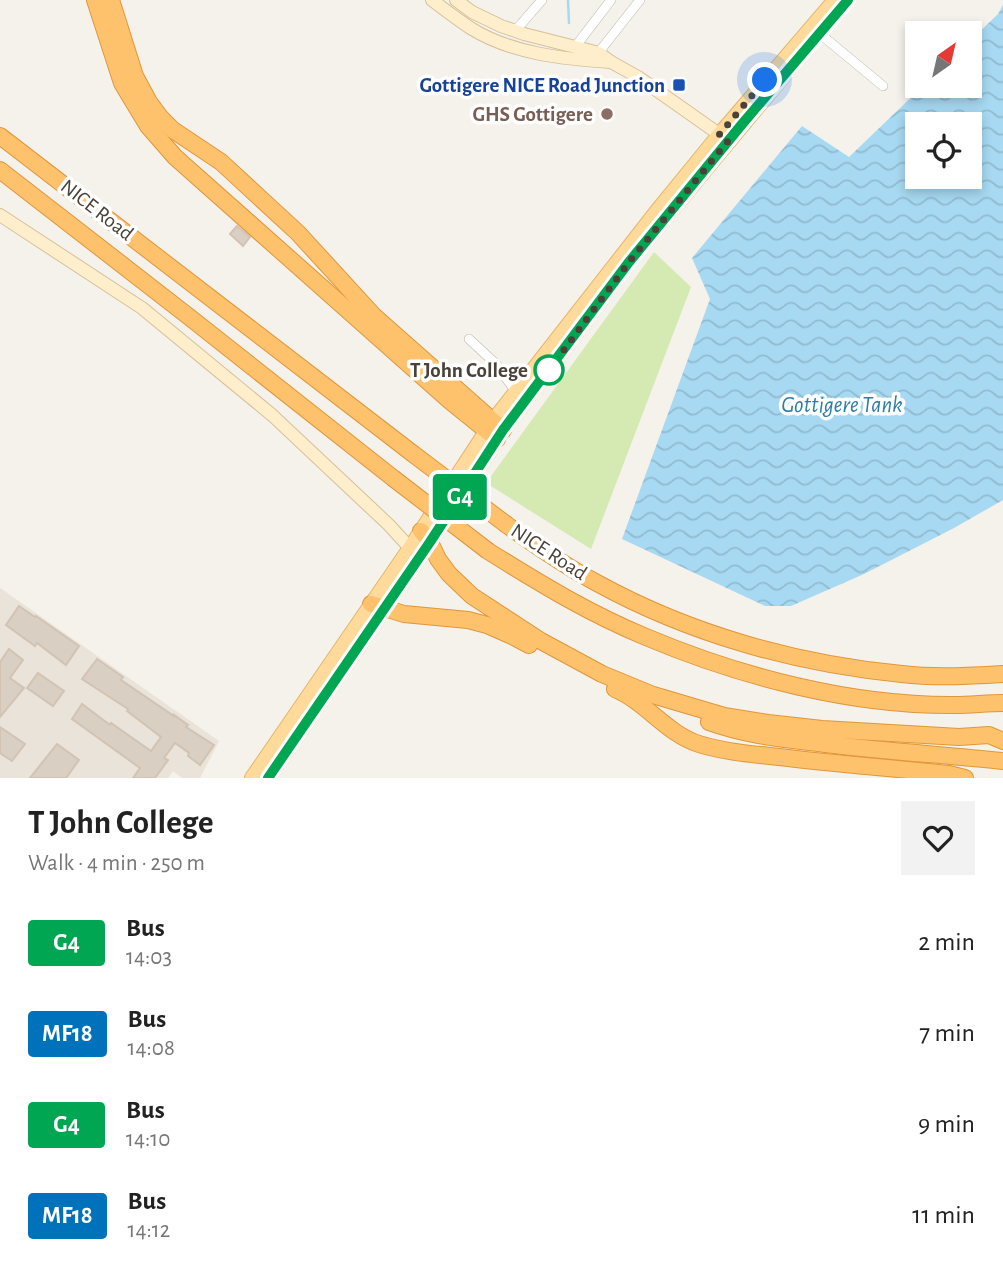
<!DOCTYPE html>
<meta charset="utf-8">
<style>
body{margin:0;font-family:"Alegreya Sans",sans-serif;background:#f2f2f2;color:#222;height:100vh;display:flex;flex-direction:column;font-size:26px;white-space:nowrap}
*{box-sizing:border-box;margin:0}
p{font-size:23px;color:#767676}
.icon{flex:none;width:38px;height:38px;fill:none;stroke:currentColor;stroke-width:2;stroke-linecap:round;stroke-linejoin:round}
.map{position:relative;height:778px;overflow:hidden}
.sheet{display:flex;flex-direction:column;background:#fff;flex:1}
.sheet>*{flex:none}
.badge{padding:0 14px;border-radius:5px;font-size:24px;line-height:46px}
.needle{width:46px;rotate:34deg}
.buttons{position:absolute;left:905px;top:21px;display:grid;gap:14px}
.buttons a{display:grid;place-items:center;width:77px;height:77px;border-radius:0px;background:#fff;box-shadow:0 4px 10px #0003;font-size:35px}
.you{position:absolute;width:35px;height:35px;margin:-18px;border:5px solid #fff;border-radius:50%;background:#1a73e8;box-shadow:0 0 0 10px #1a73e833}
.map>.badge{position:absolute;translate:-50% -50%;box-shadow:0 0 0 4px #fff}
.round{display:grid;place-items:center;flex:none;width:74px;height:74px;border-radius:0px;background:#f2f2f2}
.summary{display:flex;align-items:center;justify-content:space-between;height:119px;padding:0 28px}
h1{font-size:33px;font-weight:600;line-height:52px}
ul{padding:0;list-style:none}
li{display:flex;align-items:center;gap:21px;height:91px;padding:0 28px}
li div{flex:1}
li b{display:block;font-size:26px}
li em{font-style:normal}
li .badge{min-width:77px;font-weight:700;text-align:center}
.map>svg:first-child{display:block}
.residential{fill:#e9e3d9}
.grass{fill:#d5e9b3}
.water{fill:url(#water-waves);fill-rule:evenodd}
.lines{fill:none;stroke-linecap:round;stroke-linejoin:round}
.stream{stroke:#a7d9f2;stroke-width:2.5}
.building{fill:#dacfc3;stroke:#d2c3b3;stroke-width:2}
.street-casing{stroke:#c1b8ad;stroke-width:10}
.secondary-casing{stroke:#d5c19a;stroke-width:14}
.primary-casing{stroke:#e6b668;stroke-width:16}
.highway-casing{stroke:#e0963a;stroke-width:18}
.street{stroke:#fff;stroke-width:9}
.secondary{stroke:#ffeecb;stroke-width:12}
.primary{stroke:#ffda9a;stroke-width:14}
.highway{stroke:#ffc26c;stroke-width:16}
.highway-bridge-casing{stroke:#e0963a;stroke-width:18;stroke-linecap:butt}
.highway-bridge{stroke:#ffc26c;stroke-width:16}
.line-casing{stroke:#fff;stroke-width:16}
.line{stroke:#00a651;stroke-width:10}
.walk{stroke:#4a4138;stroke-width:7;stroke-dasharray:0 12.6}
.transit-dot{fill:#1a4fb4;stroke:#fff;stroke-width:2.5}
.education-dot{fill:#8d6e63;stroke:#fff;stroke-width:2.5}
.stop-dot{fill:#fff;stroke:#00a651;stroke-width:3.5}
.labels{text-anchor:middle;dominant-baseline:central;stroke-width:7;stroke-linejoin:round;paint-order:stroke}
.transit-label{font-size:21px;font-weight:bold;fill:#164399;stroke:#fff;text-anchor:end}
.education-label{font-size:21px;font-weight:bold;fill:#785e54;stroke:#fff;text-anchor:end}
.street-label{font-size:21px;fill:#4a4138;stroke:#fff}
.stop-label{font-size:21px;font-weight:bold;fill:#4a4138;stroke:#fff;text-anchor:end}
.water-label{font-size:23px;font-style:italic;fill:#2c7da7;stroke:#fff}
</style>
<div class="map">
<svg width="1003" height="778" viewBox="0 0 1003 778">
<defs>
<pattern id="water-waves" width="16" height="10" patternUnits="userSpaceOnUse" patternTransform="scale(1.75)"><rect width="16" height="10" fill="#a7d9f2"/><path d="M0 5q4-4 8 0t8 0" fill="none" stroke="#91bbd0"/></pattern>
</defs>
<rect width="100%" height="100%" fill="#f5f1eb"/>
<polygon class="residential" points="0,588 219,741 200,778 182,778 173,771 168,778 0,778"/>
<polygon class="grass" points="654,252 691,287 591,549 486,483"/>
<path class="water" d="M 1003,5 L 1003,500 L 954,528 L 864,574 L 791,606 L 765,606 L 622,539 L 710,299 L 692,258 L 802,126 L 849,157 L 923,86 L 970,86 L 970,41 L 998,14 ZM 917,124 L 970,124 L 970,177 L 917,177 Z"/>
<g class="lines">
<polyline class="stream" points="568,0 569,23"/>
</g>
<g class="building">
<polygon points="237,226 250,237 243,246 230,234"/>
<polygon points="19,606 35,617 36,616 79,646 66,665 37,643 35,646 6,625"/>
<polygon points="9,649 23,660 10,678 24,688 0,717 0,662"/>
<polygon points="97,659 123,677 121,680 174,716 174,715 188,725 186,727 214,745 200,765 188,756 189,753 175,743 164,758 168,760 155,778 133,778 140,768 72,719 82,704 110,725 111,723 151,751 161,737 127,711 128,709 82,679"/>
<polygon points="38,673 64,691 53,706 27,688"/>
<polygon points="0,727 25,744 12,761 0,753"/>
<polygon points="57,744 79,760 66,778 30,778"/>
</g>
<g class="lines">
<defs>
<g id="street">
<polyline points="515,31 542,0"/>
<polyline points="819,33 883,86"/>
<polyline points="575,47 611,0"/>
<polyline points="595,57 640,0"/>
<polyline points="469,339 496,364 516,392"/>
</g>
<g id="secondary">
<path d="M 432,0 C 445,10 458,20 472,29 C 513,54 564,59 611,62"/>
<polyline points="456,0 472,12 501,26 524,34 599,53 611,62 638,77 726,139"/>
<polyline points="0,215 142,308 272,415 389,525 410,548"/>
</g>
<g id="primary">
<polyline points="631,259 815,38"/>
<polyline points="252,778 410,548 493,421 657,211 719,135 835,0"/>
<polyline points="268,778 430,542 503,430 617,278"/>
</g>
<g id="highway">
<polyline points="95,0 122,83 148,126 175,157 450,401 497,439"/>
<polyline points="111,0 135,76 149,102 160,117 173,130 221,162 298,233 374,316 503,430"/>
<polyline points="0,136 412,453"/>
<polyline points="0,170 188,316 393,478"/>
<path d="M 507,525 C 536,546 565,566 597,583 C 690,634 796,664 902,674 C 935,678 969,676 1003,674"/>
<polyline points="421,531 430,542 438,559 449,574 472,596 541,641 602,674 653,695 724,716 768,723 822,729 959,737 989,735 1003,741"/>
<path d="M 488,551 C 539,583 590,614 646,637 C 741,677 852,706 955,705 C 971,705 987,703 1003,703"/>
<polyline points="371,604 404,614 468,620 487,625 512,636 529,645"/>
<path d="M 615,689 C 646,702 667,734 699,744 C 725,752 752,754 779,757 C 835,764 892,768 949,774 L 965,778"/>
<path d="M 709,722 C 748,736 785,739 825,744 C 884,751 944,755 1003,761"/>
</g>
</defs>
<use href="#street" class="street-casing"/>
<use href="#secondary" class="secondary-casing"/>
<use href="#primary" class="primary-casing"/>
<use href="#highway" class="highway-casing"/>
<use href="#street" class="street"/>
<use href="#secondary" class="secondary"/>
<use href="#primary" class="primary"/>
<use href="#highway" class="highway"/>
<defs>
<g id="highway-bridge">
<polyline points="412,453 507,525"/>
<polyline points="393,478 488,551"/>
</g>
</defs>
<use href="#highway-bridge" class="highway-bridge-casing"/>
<use href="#highway-bridge" class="highway-bridge"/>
</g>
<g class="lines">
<defs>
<polyline id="line" points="268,778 430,542 503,430 629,262 743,123 848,0"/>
</defs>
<use href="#line" class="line-casing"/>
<use href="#line" class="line"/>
<polyline class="walk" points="549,370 629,262 728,141 719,135 765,80"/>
</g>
<rect class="transit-dot" x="672" y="78" width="14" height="14" rx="3.5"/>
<circle class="education-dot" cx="607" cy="114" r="7"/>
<circle class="stop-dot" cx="549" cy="370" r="14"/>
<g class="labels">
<g class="transit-label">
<text x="665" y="85">Gottigere NICE Road Junction</text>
</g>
<g class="education-label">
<text x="593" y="114">GHS Gottigere</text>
</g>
<g class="street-label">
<text transform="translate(97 210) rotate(38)">NICE Road</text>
<text transform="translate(549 552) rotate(33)">NICE Road</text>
</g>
<g class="stop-label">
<text x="528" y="370">T John College</text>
</g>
<g class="water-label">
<text x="842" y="405">Gottigere Tank</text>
</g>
</g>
</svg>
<div class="buttons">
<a><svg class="needle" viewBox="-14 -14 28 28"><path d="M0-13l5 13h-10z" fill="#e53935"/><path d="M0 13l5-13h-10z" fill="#767676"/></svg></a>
<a><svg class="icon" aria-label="locate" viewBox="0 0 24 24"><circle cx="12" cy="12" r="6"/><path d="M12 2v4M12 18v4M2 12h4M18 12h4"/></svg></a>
</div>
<div class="you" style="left:765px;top:80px"></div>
<b class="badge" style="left:460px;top:497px;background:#00a651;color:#fff">G4</b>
</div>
<section class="sheet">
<div class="summary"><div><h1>T John College</h1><p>Walk · 4 min · 250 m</p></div><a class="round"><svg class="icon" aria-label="heart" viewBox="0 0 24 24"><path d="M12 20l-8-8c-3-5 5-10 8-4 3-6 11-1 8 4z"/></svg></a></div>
<ul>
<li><span class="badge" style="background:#00a651;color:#fff">G4</span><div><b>Bus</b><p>14:03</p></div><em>2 min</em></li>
<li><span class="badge" style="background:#0072bc;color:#fff">MF18</span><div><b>Bus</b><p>14:08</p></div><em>7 min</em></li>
<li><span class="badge" style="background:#00a651;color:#fff">G4</span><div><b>Bus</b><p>14:10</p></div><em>9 min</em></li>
<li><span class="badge" style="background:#0072bc;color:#fff">MF18</span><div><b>Bus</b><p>14:12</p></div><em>11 min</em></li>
</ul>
</section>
